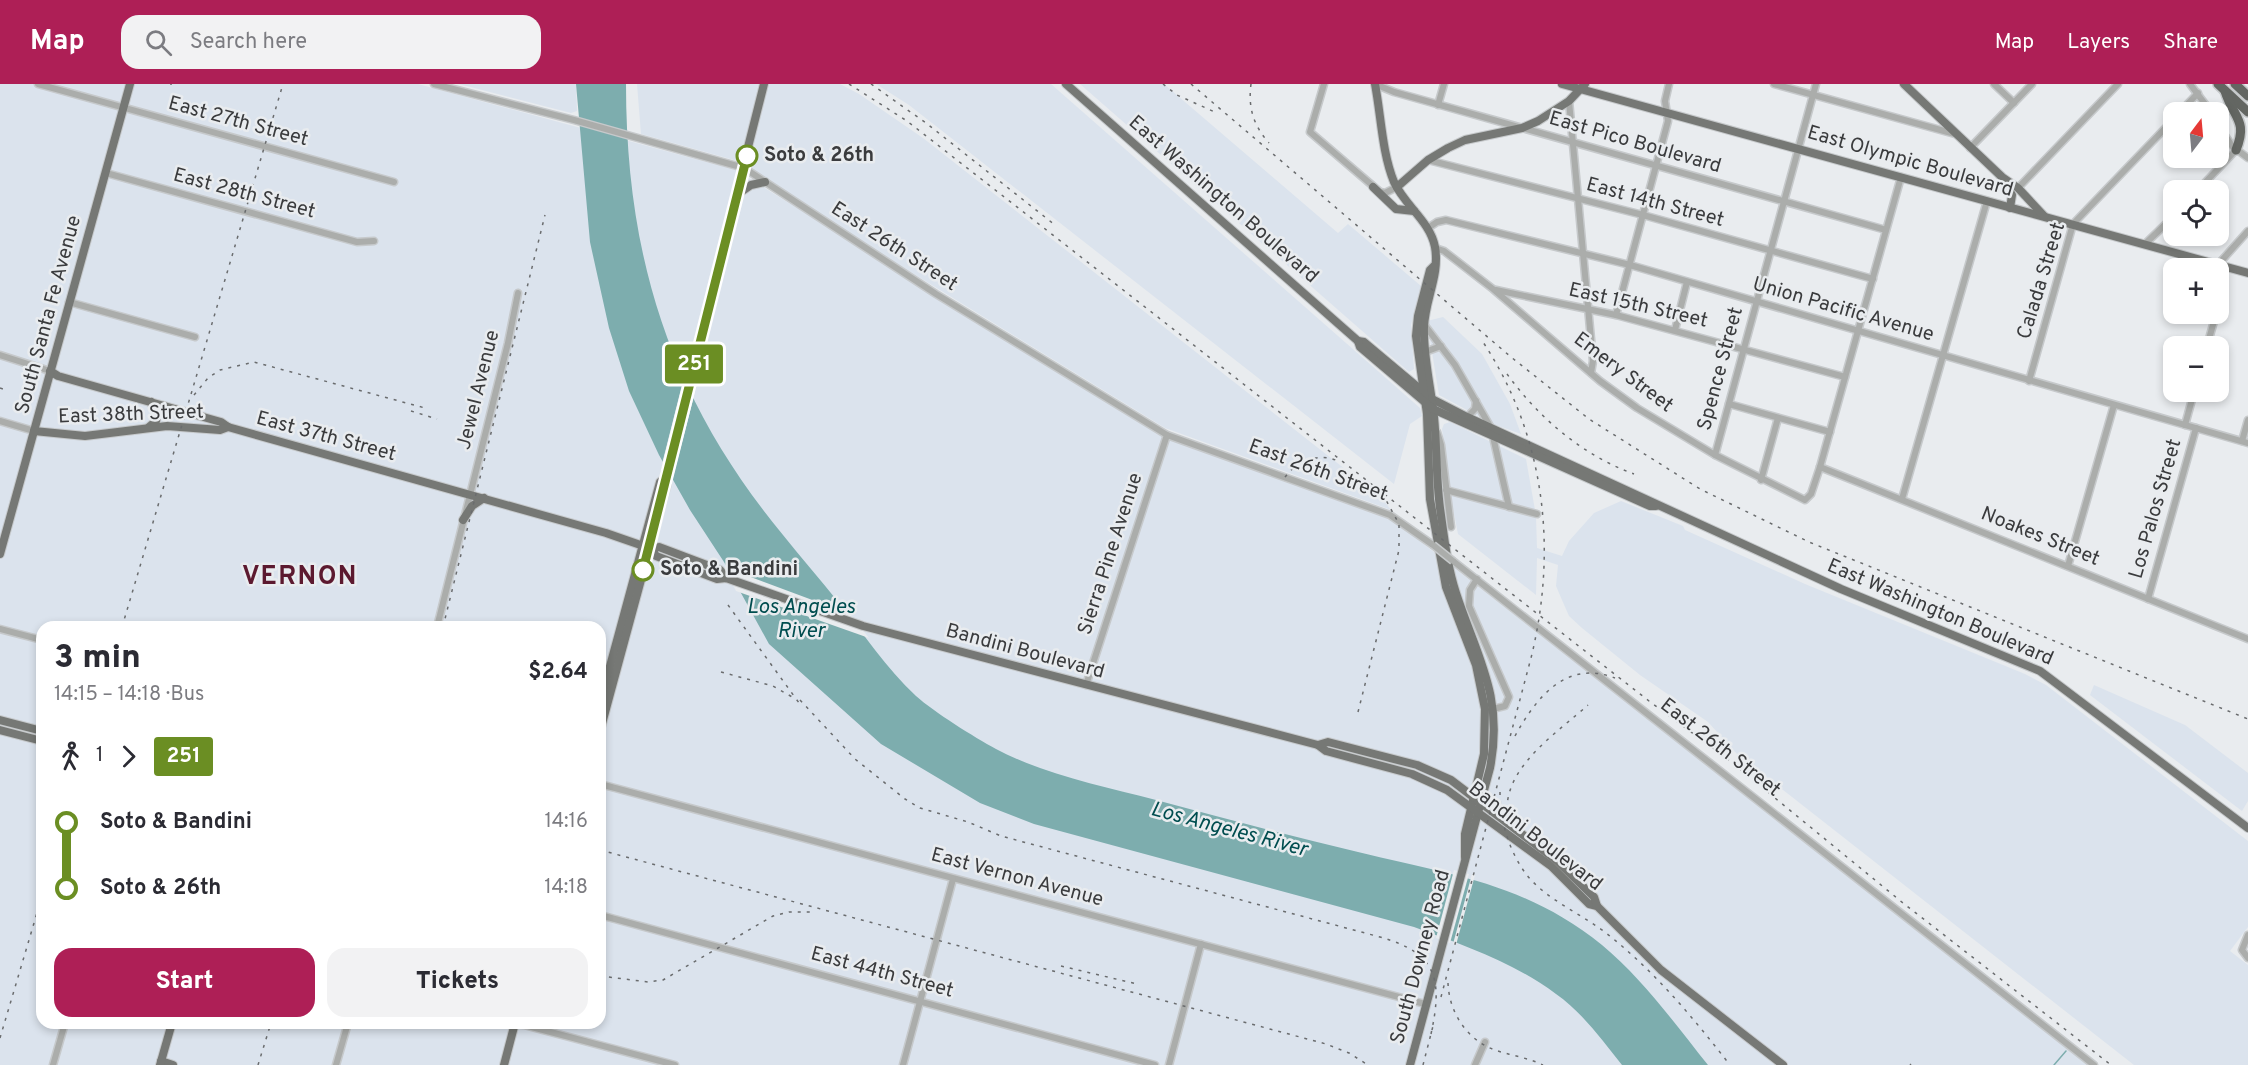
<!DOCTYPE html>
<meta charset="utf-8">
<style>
body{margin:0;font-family:Overpass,sans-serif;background:#f2f2f3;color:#2b2b33;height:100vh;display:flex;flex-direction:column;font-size:22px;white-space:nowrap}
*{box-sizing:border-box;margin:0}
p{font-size:20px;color:#7c7c81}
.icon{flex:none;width:33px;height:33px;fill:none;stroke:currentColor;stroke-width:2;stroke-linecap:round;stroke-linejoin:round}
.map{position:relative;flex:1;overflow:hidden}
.drawer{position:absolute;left:36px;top:537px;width:570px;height:408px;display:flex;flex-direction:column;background:#fff;border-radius:18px;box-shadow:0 3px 9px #0003}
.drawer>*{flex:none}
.badge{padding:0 12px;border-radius:4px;font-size:21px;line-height:39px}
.needle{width:39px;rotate:16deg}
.buttons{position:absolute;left:2163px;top:18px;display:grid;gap:12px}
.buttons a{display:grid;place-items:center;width:66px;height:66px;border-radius:12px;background:#fff;box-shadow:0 3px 9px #0003;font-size:30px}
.map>.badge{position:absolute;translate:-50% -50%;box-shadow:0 0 0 3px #fff}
.legs{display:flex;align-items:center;gap:9px;height:66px;padding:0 18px;font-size:20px}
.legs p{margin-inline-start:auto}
.summary{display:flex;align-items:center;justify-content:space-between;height:102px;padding:0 18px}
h1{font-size:33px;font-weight:800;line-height:45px}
.action{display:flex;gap:12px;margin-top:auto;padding:12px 18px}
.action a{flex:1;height:69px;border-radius:18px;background:#ae1f56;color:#fff;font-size:24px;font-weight:800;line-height:69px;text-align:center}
.action a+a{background:#f2f2f3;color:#2b2b33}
ul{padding:0 18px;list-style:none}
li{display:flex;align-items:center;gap:21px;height:66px;font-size:22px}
li i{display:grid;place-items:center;width:9px;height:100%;margin:0 8px;background:currentColor}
li i::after{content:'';width:15px;height:15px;margin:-8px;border:4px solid;border-radius:50%;background:#fff}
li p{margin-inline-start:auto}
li:first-child i{background:linear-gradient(#0000 50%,currentColor 0)}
li:last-child i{background:linear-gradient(currentColor 50%,#0000 0)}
header{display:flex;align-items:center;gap:36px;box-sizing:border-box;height:84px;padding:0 30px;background:#ae1f56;color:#fff}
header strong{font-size:28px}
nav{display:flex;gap:33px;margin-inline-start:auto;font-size:21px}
.search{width:420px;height:54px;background:#f2f2f3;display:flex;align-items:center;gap:15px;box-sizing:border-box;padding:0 21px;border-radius:18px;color:#7c7c81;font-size:22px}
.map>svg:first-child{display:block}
.built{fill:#dbe3ed;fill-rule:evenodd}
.water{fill:#7dadae}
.pier{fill:#e9ecef}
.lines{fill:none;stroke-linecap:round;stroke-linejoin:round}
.stream{stroke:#7dadae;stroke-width:1.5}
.minor-casing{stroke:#c6c9cb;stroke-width:9}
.major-casing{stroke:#c6c9cb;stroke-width:10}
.highway-casing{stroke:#c6c9cb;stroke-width:12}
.minor{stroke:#abadab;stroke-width:6}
.major{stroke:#767875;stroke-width:8}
.highway{stroke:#636662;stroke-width:9}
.rail{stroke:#6a6c6e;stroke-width:1.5;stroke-dasharray:3 6;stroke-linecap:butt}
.minor-bridge-casing{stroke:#c6c9cb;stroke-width:9;stroke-linecap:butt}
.minor-bridge{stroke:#abadab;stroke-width:6}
.line-1-casing{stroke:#fff;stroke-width:14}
.line-1{stroke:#6b8e23;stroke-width:9}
.stop-1-dot{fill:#fff;stroke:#6b8e23;stroke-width:3}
.labels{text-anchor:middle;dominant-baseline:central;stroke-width:5;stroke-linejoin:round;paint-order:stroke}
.street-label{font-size:20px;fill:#3a3b3d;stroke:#e9ecef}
.stop-label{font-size:20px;font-weight:bold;fill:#3a3b3d;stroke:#e9ecef;text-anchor:start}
.water-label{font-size:21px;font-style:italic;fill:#004d4f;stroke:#e9ecef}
.district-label{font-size:26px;font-weight:bold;letter-spacing:1.5px;fill:#5c192f;stroke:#e9ecef}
</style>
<header>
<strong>Map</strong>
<div class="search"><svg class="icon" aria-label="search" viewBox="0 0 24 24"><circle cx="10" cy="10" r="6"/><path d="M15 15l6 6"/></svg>Search here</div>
<nav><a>Map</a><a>Layers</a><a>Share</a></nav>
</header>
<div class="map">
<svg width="2248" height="981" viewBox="0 0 2248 981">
<rect width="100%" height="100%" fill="#e9ecef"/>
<g class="built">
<path d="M 0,0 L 418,0 L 736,86 L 1161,350 L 1190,363 L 1393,436 L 2092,981 L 0,981 ZM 42,543 L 600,543 L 600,939 L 42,939 Z"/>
<polygon points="459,0 576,0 577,27 571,29"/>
<polygon points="637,0 840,0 859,10 923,54 1382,414 1391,426 1165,344 873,165 741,78 641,50"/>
<polygon points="876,0 1051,0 1420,324 1422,332 1410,340 1394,400 909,21"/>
<polygon points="1080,0 1164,0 1338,149 1348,140 1421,202 1411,241 1414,285 1409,288"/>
<polygon points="1443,233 1482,270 1510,320 1521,350 1493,340 1439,311 1427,237"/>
<polygon points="1450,338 1526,375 1535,426 1450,404 1442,345 1444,340"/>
<polygon points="1450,410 1536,433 1537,464 1562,472 1569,457 1594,429 1621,417 1683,442 1685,446 1805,500 2025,590 2046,601 2248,757 2248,843 2230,867 2248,881 2248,981 2134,981 1737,670 1708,638 1640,591 1582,544 1569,532 1562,516 1556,502 1558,481 1537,474 1536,511 1458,450"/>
<polygon points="2094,601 2185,641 2248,689 2248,717 2242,727 2090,611"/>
</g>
<path class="water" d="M 576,0 L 626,0 C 626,175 671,315 783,451 C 801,474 821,496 839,519 C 864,550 886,584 916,612 C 934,628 974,653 996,665 C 1045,691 1103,702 1156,716 C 1223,734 1290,752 1358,768 C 1450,791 1524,798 1602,861 C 1643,895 1675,940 1708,981 L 1622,981 C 1603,957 1582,928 1556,910 C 1513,878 1463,861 1414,843 L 1034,740 L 980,719 L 881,660 L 769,560 L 724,478 L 690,426 L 659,371 L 629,307 L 609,244 L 590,158 Z"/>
<g class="pier">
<polygon points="685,289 695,308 672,397 662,380"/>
<polygon points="724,483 850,530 869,554 736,507"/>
<polygon points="1454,786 1469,790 1450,859 1436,854"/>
<polygon points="1472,790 1475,791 1456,861 1453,860"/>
</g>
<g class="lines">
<polyline class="stream" points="2054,981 2066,967"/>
<defs>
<g id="minor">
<polyline points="38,0 394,98"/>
<polyline points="434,0 574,36 744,84 936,210 1167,351 1390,431 1433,461"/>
<polyline points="1324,0 1310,48 1380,108 1385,109 1397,103"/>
<polyline points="1375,0 1394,8 1886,146"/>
<polyline points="1774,0 1955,50"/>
<polyline points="1994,0 2014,19"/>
<polyline points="2190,0 2211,28"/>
<polyline points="1569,17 1593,277 1591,289"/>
<polyline points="1438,21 1444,0"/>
<polyline points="2180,28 2198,9"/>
<polyline points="2218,41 2232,62 2248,74"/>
<polyline points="1970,64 2032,0"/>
<polyline points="1428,76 1643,131 1873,195"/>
<polyline points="106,89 357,158 374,157"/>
<polyline points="2018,104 2118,0"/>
<polyline points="2198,106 2236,66"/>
<polyline points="1428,144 1437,138 1446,136 1630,181 2248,359"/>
<polyline points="2145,160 2174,132"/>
<polyline points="1435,164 1444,167 1493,205 1600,297 1637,324 1715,371 1805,416 1811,410 1820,383 1901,93"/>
<polyline points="2215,184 2248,147"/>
<polyline points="1496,206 1616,231 1845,293"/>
<polyline points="69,218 195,253"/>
<polyline points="1616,231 1668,37 1665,17 1669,0"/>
<polyline points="1423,239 1455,281 1491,344 1509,423"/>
<polyline points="1675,246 1687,198"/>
<polyline points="2207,262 2216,230"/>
<polyline points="1425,268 1441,262"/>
<polyline points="0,271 50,287"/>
<polyline points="2029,297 2073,140 2174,35"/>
<polyline points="1729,320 1830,348"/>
<polyline points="1467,333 1475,325 1476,317"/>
<polyline points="0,337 34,347"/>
<polyline points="2185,341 2194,308"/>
<polyline points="1437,348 1441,361 1451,443"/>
<polyline points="2242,357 2248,336"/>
<polyline points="1715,371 1816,0"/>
<polyline points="1820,383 2248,555"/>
<polyline points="1761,396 1778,334"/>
<polyline points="1446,406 1537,430"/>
<polyline points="1902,415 1987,117"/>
<polyline points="1453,477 2094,981"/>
<polyline points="2068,482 2114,321"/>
<polyline points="1477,495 1470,506 1469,522 1509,613 1505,622 1493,625"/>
<polyline points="2148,515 2196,344"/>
<polyline points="437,543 508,259 518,209"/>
<polyline points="0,545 42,556"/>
<polyline points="1086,601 1167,351"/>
<polyline points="600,700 1425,920"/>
<polyline points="600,831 1155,981"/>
<polyline points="2248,851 2242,866 2248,874"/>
<polyline points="500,939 524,941 675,981"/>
<polyline points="53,981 65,939"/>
<polyline points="336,981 348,939"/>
<polyline points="903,981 953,795"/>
<polyline points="1169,981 1201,860"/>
<polyline points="1475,981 1485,958"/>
</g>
<g id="major">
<polyline points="1066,0 1358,257 1364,258 1432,315 1467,333 1841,505 2040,587 2248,744"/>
<path d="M 1375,0 C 1381,31 1382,69 1394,98 C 1405,122 1430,137 1435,163 C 1440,191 1425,215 1424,243 C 1423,273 1431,303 1434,333 C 1437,363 1436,394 1440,424 C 1444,452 1447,482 1456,509 C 1477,573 1504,612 1490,684 L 1410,981"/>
<polyline points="1562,0 2248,189"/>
<polyline points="1904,0 2002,93 2018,104 2044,132"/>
<polyline points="2002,94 2012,111 2010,124"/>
<polyline points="1373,103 1396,125 1414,127"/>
<polyline points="1397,103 1428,76 1448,64 1465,56 1522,44 1538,37 1569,17 1585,0"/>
<polyline points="738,110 751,101 765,98"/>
<polyline points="1434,182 1430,186 1418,232 1416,252 1427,330 1430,415 1446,503 1476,581 1485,625 1484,670 1465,750 1465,773"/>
<polyline points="1358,257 1360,263 1433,325 1650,422 1656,422"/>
<polyline points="50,287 58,292 221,338 228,343 606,449 652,465 656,472 717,495 726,494 863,542 1318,661 1326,667 1412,690 1447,706 1551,782 1589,820 1597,822 1661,886 1783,981"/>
<polyline points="149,343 156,337 157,331 151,318"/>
<polyline points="34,347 85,352 167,342 220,346 228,343"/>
<polyline points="463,436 472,422 484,414"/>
<polyline points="652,465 659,463 720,486 726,494"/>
<polyline points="0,470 130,0"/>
<polyline points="600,619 660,398 664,395 764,0"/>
<polyline points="0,636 42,647"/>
<polyline points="0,646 42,657"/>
<polyline points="600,647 667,400 664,395"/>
<polyline points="1318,661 1328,658 1417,681 1451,696 1556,776 1594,813 1597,822"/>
<polyline points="161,977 173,981"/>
<polyline points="160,981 172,939"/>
<polyline points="504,981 515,939"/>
</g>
<g id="highway">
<polyline points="2218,0 2248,28"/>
<polyline points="2235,0 2248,12"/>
<path d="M 2225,7 C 2234,35 2248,36 2236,66"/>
</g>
</defs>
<use href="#minor" class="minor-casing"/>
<use href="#major" class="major-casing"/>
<use href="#highway" class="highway-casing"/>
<use href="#minor" class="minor"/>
<use href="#major" class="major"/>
<use href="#highway" class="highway"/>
<g class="rail">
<polyline points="849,0 907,37 1649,617 1725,673 1903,819 2111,981"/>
<polyline points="871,0 926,39 1055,141"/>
<polyline points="1163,0 1177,11 1217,29"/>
<polyline points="1191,0 1511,273 1589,335 1700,405 1809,458 2248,635"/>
<path d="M 1251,0 C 1248,23 1253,41 1269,59"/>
<polyline points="171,1 171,0"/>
<path d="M 1507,290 C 1539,334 1582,371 1634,390"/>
<polyline points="0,304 6,306"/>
<polyline points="194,311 208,294 220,286 254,278 425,324"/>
<polyline points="411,327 437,335"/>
<path d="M 1285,393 C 1297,377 1318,368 1338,377"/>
<polyline points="728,521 802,623"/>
<polyline points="122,543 283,0"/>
<polyline points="443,543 545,131"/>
<polyline points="721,588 773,602 794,614"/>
<path d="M 800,616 L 855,675 L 905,715 L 920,724 L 968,738 L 1001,752 L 1380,853 C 1437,869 1443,895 1431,950"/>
<polyline points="1358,628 1399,466 1399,440 1386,416"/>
<path d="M 1515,652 C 1536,614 1566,575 1615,594"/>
<path d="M 1500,708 C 1500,737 1509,767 1526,790 C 1547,817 1585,831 1611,853 C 1657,890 1694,935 1730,981"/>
<path d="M 1507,725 C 1507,681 1558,648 1588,621"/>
<polyline points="600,766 1326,960 1349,969 1368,981"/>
<polyline points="1061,882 1137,900"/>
<polyline points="600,892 648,898 663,896 773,832 789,828 810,828"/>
<path d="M 1448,899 C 1449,929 1468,958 1498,967 C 1513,972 1529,974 1543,981"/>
<path d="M 1441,913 L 1531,574 C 1558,464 1545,350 1481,255"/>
<polyline points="0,954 42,812"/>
<polyline points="1910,980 1911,981"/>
<polyline points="258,981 271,939"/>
<polyline points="1423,981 1433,942"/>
</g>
<defs>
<polyline id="minor-bridge" points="1433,461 1453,477"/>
</defs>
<use href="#minor-bridge" class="minor-bridge-casing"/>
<use href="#minor-bridge" class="minor-bridge"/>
</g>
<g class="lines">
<defs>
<polyline id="line-1" points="643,486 747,72"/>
</defs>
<use href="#line-1" class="line-1-casing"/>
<use href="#line-1" class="line-1"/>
</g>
<g class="stop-1-dot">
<circle cx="747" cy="72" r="10"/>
<circle cx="643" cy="486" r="10"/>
</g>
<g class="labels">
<g class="street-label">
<text transform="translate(238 38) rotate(15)">East 27th Street</text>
<text transform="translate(1635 59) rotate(16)">East Pico Boulevard</text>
<text transform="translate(1910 78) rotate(16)">East Olympic Boulevard</text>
<text transform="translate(244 110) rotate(15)">East 28th Street</text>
<text transform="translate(1223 116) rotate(41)">East Washington Boulevard</text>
<text transform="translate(1655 119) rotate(15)">East 14th Street</text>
<text transform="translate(894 163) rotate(33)">East 26th Street</text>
<text transform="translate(2042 197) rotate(-73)">Calada Street</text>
<text transform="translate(1638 222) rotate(13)">East 15th Street</text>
<text transform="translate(1843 226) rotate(16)">Union Pacific Avenue</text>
<text transform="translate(49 231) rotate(-75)">South Santa Fe Avenue</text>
<text transform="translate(1721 285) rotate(-75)">Spence Street</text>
<text transform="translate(1623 289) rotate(37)">Emery Street</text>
<text transform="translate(479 306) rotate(-76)">Jewel Avenue</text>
<text transform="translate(131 331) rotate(-2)">East 38th Street</text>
<text transform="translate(326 353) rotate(15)">East 37th Street</text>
<text transform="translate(1318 387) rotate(20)">East 26th Street</text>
<text transform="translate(2156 425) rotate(-74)">Los Palos Street</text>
<text transform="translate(2040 453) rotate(22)">Noakes Street</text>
<text transform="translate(1111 470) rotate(-72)">Sierra Pine Avenue</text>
<text transform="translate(1940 529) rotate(23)">East Washington Boulevard</text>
<text transform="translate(1025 568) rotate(15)">Bandini Boulevard</text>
<text transform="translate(1720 664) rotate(38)">East 26th Street</text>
<text transform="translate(1535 753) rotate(38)">Bandini Boulevard</text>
<text transform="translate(1017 794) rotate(15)">East Vernon Avenue</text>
<text transform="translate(1421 873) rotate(-75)">South Downey Road</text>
<text transform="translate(882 889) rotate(15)">East 44th Street</text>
</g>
<g class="stop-label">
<text x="764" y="72">Soto &amp; 26th</text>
<text x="660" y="486">Soto &amp; Bandini</text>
</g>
<g class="water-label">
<text x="801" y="523">Los Angeles<tspan x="801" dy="24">River</tspan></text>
<text transform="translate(1229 746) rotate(15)">Los Angeles River</text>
</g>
<g class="district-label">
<text x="300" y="493">VERNON</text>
</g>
</g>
</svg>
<div class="buttons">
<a><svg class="needle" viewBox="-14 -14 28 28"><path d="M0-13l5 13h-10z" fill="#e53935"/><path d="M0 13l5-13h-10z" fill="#7c7c81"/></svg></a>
<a><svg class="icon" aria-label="locate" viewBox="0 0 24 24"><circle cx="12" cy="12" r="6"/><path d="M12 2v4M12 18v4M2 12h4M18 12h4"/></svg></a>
<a>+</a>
<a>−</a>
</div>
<b class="badge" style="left:694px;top:280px;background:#6b8e23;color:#fff">251</b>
<section class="drawer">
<div class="summary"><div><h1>3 min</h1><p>14:15 – 14:18 · Bus</p></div><b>$2.64</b></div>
<div class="legs"><svg class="icon" aria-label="walk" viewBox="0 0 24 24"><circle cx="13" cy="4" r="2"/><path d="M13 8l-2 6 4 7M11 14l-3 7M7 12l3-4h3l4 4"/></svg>1<svg class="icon" aria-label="forward" viewBox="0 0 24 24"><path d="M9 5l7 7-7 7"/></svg><b class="badge" style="background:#6b8e23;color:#fff">251</b></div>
<ul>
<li><i style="color:#6b8e23"></i><b>Soto &amp; Bandini</b><p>14:16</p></li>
<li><i style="color:#6b8e23"></i><b>Soto &amp; 26th</b><p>14:18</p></li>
</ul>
<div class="action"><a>Start</a><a>Tickets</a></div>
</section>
</div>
